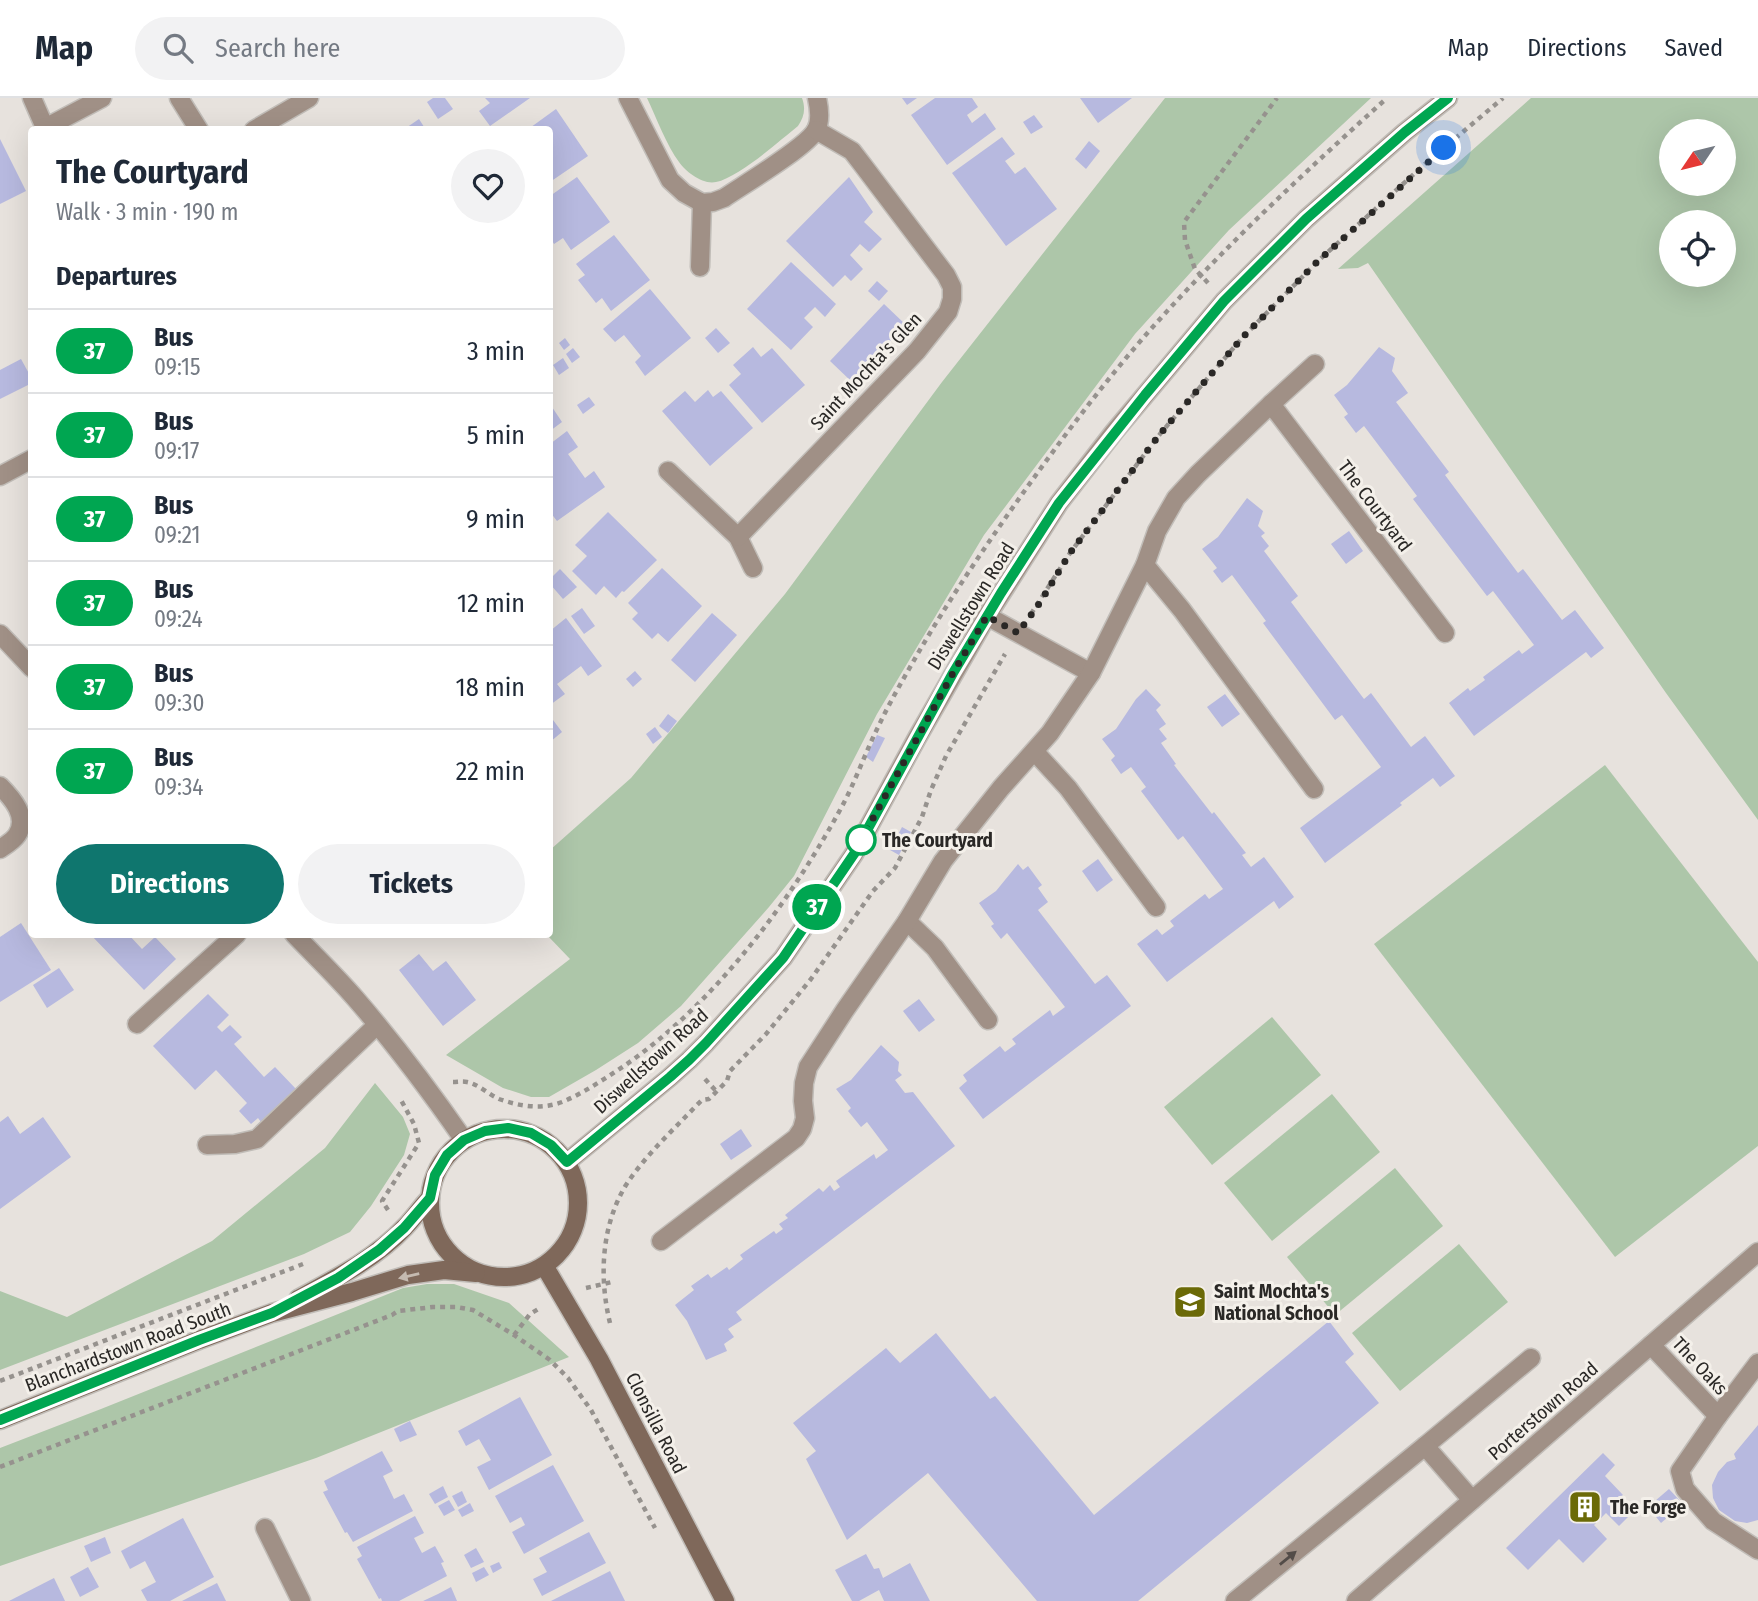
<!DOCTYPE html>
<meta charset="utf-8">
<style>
body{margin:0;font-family:"Fira Sans Condensed",sans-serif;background:#f2f2f3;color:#1f2937;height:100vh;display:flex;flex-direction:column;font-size:26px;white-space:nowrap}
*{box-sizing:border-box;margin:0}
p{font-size:23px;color:#747a83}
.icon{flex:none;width:38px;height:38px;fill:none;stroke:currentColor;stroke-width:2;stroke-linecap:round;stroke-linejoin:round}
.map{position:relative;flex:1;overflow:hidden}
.details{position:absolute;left:28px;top:28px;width:525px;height:812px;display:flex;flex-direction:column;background:#fff;border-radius:7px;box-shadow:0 7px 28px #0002}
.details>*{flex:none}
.badge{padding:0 14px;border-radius:23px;font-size:24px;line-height:46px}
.needle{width:46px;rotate:235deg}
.fabs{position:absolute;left:1659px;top:21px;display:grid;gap:14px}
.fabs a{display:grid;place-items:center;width:77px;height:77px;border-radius:50%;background:#fff;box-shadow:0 7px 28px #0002;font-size:35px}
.you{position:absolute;width:35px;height:35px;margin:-18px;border:5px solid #fff;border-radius:50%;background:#1a73e8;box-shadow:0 0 0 10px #1a73e833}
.map>.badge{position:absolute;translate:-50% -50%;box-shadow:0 0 0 4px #fff}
h2{padding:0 28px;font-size:26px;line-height:63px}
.round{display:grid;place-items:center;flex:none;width:74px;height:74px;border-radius:37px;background:#f2f2f3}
.headline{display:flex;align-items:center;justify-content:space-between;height:119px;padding:0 28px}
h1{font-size:33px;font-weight:700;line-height:52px}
.cta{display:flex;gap:14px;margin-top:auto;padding:14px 28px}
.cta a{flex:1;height:80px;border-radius:42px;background:#0f766e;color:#fff;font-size:28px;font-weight:700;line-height:80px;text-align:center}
.cta a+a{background:#f2f2f3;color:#1f2937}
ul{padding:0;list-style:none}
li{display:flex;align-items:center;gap:21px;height:84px;padding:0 28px;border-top:2px solid #e0e1e3}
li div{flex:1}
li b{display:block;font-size:26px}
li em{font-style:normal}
li .badge{min-width:77px;font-weight:700;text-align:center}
header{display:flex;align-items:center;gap:42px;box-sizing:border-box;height:98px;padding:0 35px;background:#fff;border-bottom:2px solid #e0e1e3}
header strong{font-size:33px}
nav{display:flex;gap:38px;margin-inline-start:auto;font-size:24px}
.search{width:490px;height:63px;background:#f2f2f3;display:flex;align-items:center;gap:18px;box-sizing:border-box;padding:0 24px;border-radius:38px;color:#747a83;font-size:26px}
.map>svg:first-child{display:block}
.green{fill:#adc6a9;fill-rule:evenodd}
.building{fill:#b7b9df}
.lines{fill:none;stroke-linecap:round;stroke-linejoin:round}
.service-casing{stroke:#c1bdb8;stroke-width:21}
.minor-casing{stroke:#c1bdb8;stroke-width:21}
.tertiary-casing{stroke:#c1bdb8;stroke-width:21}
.secondary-casing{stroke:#c1bdb8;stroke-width:21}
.path{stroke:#96928e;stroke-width:4.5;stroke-dasharray:5 5;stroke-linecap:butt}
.service{stroke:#a09086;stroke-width:18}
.minor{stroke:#a09086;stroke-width:18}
.tertiary{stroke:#a09086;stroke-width:18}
.secondary{stroke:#7f685a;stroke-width:18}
.oneway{fill:#c5bab0}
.oneway2{fill:#534c48}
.line-casing{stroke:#fff;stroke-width:16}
.line{stroke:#00a651;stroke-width:10}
.walk{stroke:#2a2826;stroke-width:7;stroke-dasharray:0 12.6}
.stop-dot{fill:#fff;stroke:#00a651;stroke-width:3.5}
.labels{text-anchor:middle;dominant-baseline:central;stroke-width:6;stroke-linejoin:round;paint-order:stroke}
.street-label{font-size:19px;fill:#2a2826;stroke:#f4f0ea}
.stop-label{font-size:19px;font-weight:bold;fill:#2a2826;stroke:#f4f0ea;text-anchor:start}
.poi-label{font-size:19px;font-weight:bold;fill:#2a2826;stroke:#f4f0ea;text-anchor:start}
</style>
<header>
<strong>Map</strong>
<div class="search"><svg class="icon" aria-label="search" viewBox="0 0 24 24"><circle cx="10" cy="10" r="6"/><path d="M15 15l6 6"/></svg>Search here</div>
<nav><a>Map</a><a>Directions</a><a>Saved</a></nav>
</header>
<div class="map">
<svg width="1758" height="1503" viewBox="0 0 1758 1503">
<rect width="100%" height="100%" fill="#e7e2dd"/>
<g class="green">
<path d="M 647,0 L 802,0 C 806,11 804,19 798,28 C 778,44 739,79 716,84 C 703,87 686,74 679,64 C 667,48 656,19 647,0 Z"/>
<polygon points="1165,0 1371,0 1229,132 1135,236 984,437 877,616 794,778 769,809 681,908 638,945 596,972 549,999 531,999 503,990 446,957 570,861 547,837 550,836 550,752 631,680 785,496 942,284"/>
<path d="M 1531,0 L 1758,0 L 1758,722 L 1666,595 L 1368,165 L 1358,170 L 1338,171 ZM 1671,33 L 1724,33 L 1724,86 L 1671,86 ZM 1671,124 L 1724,124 L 1724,177 L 1671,177 Z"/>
<polygon points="1605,667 1758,864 1758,1048 1615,1159 1374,846"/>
<polygon points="1272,919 1321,977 1212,1067 1164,1009"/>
<polygon points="375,985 403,1019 410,1036 404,1057 371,1108 350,1134 304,1156 0,1272 0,1193 67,1219 212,1143 325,1050"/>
<polygon points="1332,996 1380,1054 1272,1143 1224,1085"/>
<polygon points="1395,1070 1443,1128 1335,1217 1287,1159"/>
<polygon points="1459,1146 1508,1204 1400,1293 1352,1235"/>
<polygon points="427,1186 454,1186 509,1205 569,1259 316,1360 0,1468 0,1350 101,1311 403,1190"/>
</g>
<g class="building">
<polygon points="433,0 445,0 453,11 438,21 427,4"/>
<polygon points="485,0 530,0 490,28 479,13 490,5"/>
<polygon points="902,0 917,0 907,7"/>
<polygon points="935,0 972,0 978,9 967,17 972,25 985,15 996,31 947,67 911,17"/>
<polygon points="1080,0 1132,0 1098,25"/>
<polygon points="556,11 588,58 550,84 550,32 527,32"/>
<polygon points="1034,17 1043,29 1031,36 1023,24"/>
<polygon points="419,21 426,32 403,32"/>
<polygon points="1002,39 1015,56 1005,63 1015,76 1025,69 1057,111 1006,148 952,75"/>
<polygon points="0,41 26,93 0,106"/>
<polygon points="1089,43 1100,53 1086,71 1075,61"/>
<polygon points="577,79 610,124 571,152 563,140 554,146 550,139 550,98"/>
<polygon points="849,79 873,114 864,124 882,141 869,154 860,146 850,157 863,171 851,183 845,177 833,189 786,143"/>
<polygon points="614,137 650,182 611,213 602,200 596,205 578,182 585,177 576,166"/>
<polygon points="791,164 836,206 825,219 815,209 804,220 813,229 791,252 747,211"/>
<polygon points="877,183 888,193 879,203 868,193"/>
<polygon points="650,191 691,240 645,278 635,264 641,258 624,237 615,244 603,231"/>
<polygon points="884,206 906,227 852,284 830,263"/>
<polygon points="716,230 730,245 718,255 705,240"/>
<polygon points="565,240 570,247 564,252 559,245"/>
<polygon points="753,249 761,259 772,250 805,287 762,325 729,287 741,276 733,267"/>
<polygon points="1379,249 1395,260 1392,273 1408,295 1396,304 1449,374 1445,377 1518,475 1523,471 1562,522 1575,512 1604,550 1591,560 1586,554 1474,638 1449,605 1468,590 1470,593 1485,582 1483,579 1519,552 1522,556 1534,547 1493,493 1487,498 1413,401 1417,398 1364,328 1356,335 1344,319 1348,316 1334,297 1347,287"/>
<polygon points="573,250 580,259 572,265 566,256"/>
<polygon points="563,260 569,270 559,277 553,267"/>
<polygon points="21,261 32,281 32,285 0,301 0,272"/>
<polygon points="708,292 713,299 721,293 753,330 710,368 662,313 685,293 695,304"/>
<polygon points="589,299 595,307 583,316 577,307"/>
<polygon points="550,306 562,324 550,333"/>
<polygon points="567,333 578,349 568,356 585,380 594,373 605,389 557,423 550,414 550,346"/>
<polygon points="1247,400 1263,413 1258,428 1265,435 1261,438 1269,448 1264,453 1298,498 1291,504 1364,601 1371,595 1411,649 1425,638 1455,678 1440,689 1433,680 1400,705 1402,707 1325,765 1300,730 1381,669 1342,617 1335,622 1263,525 1266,523 1232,477 1222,485 1213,473 1217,470 1202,451 1218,439"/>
<polygon points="608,414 657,462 624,494 622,493 616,500 604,488 596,497 572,473 587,458 575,447"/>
<polygon points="1349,433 1363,453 1346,466 1331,446"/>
<polygon points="662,470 702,508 668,544 658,535 652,541 632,521 638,515 628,505"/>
<polygon points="560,471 577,489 563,501 550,486 550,481"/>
<polygon points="582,510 595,528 584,536 571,518"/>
<polygon points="712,515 737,537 695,584 671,562"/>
<polygon points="566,520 602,568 588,578 581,568 557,586 565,596 550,607 550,533"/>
<polygon points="635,573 642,581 633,589 626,581"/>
<polygon points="1146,591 1161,607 1156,612 1166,626 1159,631 1167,641 1161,645 1176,666 1174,667 1212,716 1214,714 1246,755 1242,757 1251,769 1264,759 1294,799 1279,811 1274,803 1167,884 1137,846 1157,831 1162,837 1174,828 1170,823 1205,796 1209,801 1223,791 1183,738 1178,742 1141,693 1146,689 1131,669 1121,676 1111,662 1115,658 1102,641 1116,631 1136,601"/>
<polygon points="1225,596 1240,616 1222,629 1207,609"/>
<polygon points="668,616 677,623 668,635 659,628"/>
<polygon points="550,618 562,634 550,644"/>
<polygon points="655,629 662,639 653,646 646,636"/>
<polygon points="877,637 885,640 873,664 866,659"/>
<polygon points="902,729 911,734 899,757 890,752"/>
<polygon points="1098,761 1113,782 1097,794 1082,773"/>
<polygon points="1018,766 1023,772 1028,768 1042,787 1038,790 1048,804 1038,812 1095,886 1107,877 1131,908 983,1021 959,990 967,983 963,977 1000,948 1005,954 1016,946 1012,941 1050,912 1053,918 1065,909 1007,835 1001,841 991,828 994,826 979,805 996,793"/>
<polygon points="21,825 51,872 0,904 0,839"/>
<polygon points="90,836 128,836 142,851 155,839 176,861 144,892"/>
<polygon points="419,856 433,873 446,863 476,902 443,928 399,872"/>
<polygon points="59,870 74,892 47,910 33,887"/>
<polygon points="208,896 229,917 217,929 222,934 230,927 242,939 234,946 264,979 275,969 296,991 261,1024 258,1020 251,1026 239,1013 247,1005 216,972 195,992 153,948"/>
<polygon points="919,901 935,922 919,934 903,913"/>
<polygon points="881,947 899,964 898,973 902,977 895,982 905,995 913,994 955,1048 736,1214 742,1222 728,1231 734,1239 724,1246 727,1253 706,1262 687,1223 675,1207 694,1192 691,1188 708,1176 711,1180 727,1169 729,1172 743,1161 740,1157 774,1133 776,1136 783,1131 779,1126 788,1120 785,1117 819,1090 823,1094 830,1087 834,1093 840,1089 836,1083 874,1056 876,1061 888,1052 867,1024 861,1029 848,1013 851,1010 836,991 851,982"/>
<polygon points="8,1018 20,1036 43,1019 71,1059 0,1111 0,1024"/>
<polygon points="741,1031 752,1048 731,1062 720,1046"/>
<polygon points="1329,1223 1354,1256 1345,1264 1379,1305 1138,1503 1037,1503 928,1375 847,1442 806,1361 816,1353 793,1325 886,1250 900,1265 936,1235 990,1301 995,1298 1094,1417"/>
<polygon points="520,1299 552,1357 489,1392 477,1369 491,1362 479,1341 466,1348 458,1333"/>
<polygon points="410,1323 417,1337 400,1344 394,1331"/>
<polygon points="1758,1327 1758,1422 1747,1425 1735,1423 1719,1412 1713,1400 1712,1387 1718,1374 1727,1364 1736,1361 1734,1356"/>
<polygon points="382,1353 393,1373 383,1378 394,1401 404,1396 413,1413 353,1444 347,1434 345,1435 323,1394 328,1392 324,1383"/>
<polygon points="1603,1355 1615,1367 1605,1378 1623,1397 1616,1403 1630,1417 1619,1428 1606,1415 1594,1427 1607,1441 1583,1465 1559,1441 1528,1472 1506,1450"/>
<polygon points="553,1367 584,1423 524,1456 512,1434 525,1427 521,1419 510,1425 495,1398"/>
<polygon points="443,1388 448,1399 435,1406 429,1396"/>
<polygon points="1669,1391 1683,1406 1661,1425 1648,1409"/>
<polygon points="462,1393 467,1404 458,1409 452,1398"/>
<polygon points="449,1402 455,1412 444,1418 438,1408"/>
<polygon points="470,1405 474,1413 462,1419 458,1412"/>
<polygon points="415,1418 424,1435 414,1440 422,1455 435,1448 444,1464 441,1465 447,1478 399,1503 382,1503 381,1500 379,1501 357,1461 362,1458 357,1449"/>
<polygon points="183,1420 214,1479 170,1503 147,1503 141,1492 156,1484 145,1463 130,1471 121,1453"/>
<polygon points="589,1434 606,1465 542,1498 533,1481 547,1474 539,1460"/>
<polygon points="105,1439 111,1455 91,1464 84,1448"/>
<polygon points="476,1450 484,1464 471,1470 464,1457"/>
<polygon points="866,1456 874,1471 879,1470 883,1480 910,1465 930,1503 884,1503 879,1492 859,1503 852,1503 835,1472"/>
<polygon points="499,1464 502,1470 493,1475 490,1468"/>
<polygon points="88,1469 99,1489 80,1499 70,1479"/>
<polygon points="484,1469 489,1477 476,1484 472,1475"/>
<polygon points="610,1473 625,1503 551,1503"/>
<polygon points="54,1480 65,1503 9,1503"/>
<polygon points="217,1485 226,1503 182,1503"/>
<polygon points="451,1489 457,1503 423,1503 438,1496"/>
</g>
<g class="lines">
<defs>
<g id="service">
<path d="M 0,688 C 12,700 29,719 17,737 C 13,743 6,747 0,751"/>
<polyline points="137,926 237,836"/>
<polyline points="207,1047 235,1046 257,1041 377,927"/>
<polyline points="1425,1348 1531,1260"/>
<polyline points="1235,1503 1425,1348 1472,1402"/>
</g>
<g id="minor">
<polyline points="32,0 46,32"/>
<polyline points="179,0 199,32"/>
<path d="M 628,0 L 670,82 L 684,95 L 702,105 L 713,104 L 724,100 C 743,87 807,49 816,32 C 821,23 819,9 817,0"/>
<polyline points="45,30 102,0"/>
<polyline points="254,32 309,0"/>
<polyline points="700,169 702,105"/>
<polyline points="1271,306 1445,535"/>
<polyline points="668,373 738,439 753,470"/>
<polyline points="0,378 32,361"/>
<polyline points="738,439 917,253 948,214 952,201 952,189 946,177 862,66 852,53 816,32"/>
<polyline points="1145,467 1182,512 1314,691"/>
<polyline points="987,518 1091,575"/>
<polyline points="1035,654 1068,690 1156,809"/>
<polyline points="907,823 935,850 988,922"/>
<polyline points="661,1143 796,1040 802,1031 805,1020 803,1003 804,985 808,969 845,912 907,823 943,763 1001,690 1050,635 1091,575 1145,467 1157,433 1176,400 1198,376 1271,306 1315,266"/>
<polyline points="1651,1247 1718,1318"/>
<polyline points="1758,1265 1718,1318 1680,1373 1685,1391 1713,1423 1758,1452"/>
<polyline points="265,1430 301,1503"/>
<polyline points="1356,1503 1758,1154"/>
</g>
<g id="tertiary">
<polyline points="0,536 32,570"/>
<path d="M 294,836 C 314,857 336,878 355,900 C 394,945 430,993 464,1042"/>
<polyline points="567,1064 670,979 689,962 706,945 783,860 854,756 917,640 987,518 1059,405 1114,334 1224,203 1306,121 1405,34 1448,0"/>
</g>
<g id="secondary">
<circle cx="504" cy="1105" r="74"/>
<polyline points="545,1169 599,1261 725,1503"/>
<path d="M 298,1201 C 335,1181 376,1160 405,1129 C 414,1120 421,1109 430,1100"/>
<polyline points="0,1322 199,1242 272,1215 352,1194 408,1177 444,1172 476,1175"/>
</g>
</defs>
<use href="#service" class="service-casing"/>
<use href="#minor" class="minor-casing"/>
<use href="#tertiary" class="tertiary-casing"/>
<use href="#secondary" class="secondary-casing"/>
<g class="path">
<polyline points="1208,185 1195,171 1185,142 1184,124 1277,0"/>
<polyline points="1031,516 1070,455 1160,336 1242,240 1318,163 1425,66 1503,0"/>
<polyline points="705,981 716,993"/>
<path d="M 453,984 C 458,984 462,983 467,984 C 478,986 488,996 499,1001 C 519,1008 541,1012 562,1004 C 584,995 604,981 624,968 C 714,906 788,807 840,712 C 855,685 865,655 879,627 C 889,606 901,585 913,564 C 946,506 984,450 1023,395 C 1063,339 1105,283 1151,231 C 1224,149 1306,73 1387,0"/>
<polyline points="388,1112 382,1103 419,1045 414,1026 401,1002"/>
<polyline points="586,1190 612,1184"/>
<path d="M 610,1225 C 599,1180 601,1128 626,1087 C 645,1058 671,1034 695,1009 L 702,1002 L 709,1001 L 727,983 L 730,973 L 766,936 L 811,881 L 873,793 L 895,770 L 922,719 L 931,692 L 946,658 L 1005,556"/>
<polyline points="514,1237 530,1216 540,1210"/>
<polyline points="0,1283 303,1166"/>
<polyline points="0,1369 392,1217 398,1213 433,1209 456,1209 473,1212 514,1237 550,1262 568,1280 591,1312 655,1430"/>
</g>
<use href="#service" class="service"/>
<use href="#minor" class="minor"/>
<use href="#tertiary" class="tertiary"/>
<use href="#secondary" class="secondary"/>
</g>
<defs><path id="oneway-solid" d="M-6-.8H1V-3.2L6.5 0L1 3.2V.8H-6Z" transform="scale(1.75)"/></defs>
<use class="oneway" href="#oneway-solid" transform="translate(409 1178) rotate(167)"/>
<use class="oneway2" href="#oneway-solid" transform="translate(1288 1460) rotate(-39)"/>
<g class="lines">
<defs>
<polyline id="line" points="0,1322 199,1242 272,1215 338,1180 379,1152 404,1130 430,1100 435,1077 447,1057 464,1042 485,1033 508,1030 531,1035 551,1047 567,1064 670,979 689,962 706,945 783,860 854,756 953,575 1001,495 1059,405 1145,297 1224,203 1306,121 1405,34 1448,0"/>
</defs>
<use href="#line" class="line-casing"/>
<use href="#line" class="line"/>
<polyline class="walk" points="861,742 953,575 987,518 1018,535 1041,503 1070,455 1160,336 1242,240 1318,163 1444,50"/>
</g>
<defs>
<symbol id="school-square" viewBox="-11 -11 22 22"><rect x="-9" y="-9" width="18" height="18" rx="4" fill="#6b6a07" stroke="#f4f0ea"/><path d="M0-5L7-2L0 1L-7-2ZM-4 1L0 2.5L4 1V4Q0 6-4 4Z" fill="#fff"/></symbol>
<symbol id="building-square" viewBox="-11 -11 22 22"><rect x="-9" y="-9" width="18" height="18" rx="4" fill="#6b6a07" stroke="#f4f0ea"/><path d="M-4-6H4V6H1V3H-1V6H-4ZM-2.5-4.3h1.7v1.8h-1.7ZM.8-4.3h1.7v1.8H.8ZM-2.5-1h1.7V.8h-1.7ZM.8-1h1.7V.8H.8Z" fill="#fff"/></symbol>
</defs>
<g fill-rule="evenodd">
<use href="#school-square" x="1171" y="1185" width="38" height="38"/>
<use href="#building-square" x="1566" y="1390" width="38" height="38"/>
</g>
<circle class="stop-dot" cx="861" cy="742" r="14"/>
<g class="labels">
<g class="street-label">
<text transform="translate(866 273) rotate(-47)">Saint Mochta's Glen</text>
<text transform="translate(1375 408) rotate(53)">The Courtyard</text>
<text transform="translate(971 508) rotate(-58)">Diswellstown Road</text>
<text transform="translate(651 963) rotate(-42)">Diswellstown Road</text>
<text transform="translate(128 1249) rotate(-21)">Blanchardstown Road South</text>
<text transform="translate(1700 1268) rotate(47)">The Oaks</text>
<text transform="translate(1543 1313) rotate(-41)">Porterstown Road</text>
<text transform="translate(656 1325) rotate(63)">Clonsilla Road</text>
</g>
<g class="stop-label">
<text x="882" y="742">The Courtyard</text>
</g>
<g class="poi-label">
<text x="1214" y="1193">Saint Mochta's<tspan x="1214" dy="22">National School</tspan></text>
<text x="1610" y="1409">The Forge</text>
</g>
</g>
</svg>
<div class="fabs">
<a><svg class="needle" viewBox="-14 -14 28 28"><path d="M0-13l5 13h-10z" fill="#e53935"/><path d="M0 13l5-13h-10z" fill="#747a83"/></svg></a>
<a><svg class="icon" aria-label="locate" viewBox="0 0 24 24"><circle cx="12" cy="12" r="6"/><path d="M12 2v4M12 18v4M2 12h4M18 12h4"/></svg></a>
</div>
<div class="you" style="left:1444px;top:50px"></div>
<b class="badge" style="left:817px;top:809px;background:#00a651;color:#fff">37</b>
<section class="details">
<div class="headline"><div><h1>The Courtyard</h1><p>Walk · 3 min · 190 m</p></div><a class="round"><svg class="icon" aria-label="heart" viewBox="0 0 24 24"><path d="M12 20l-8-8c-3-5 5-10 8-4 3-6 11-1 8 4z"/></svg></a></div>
<h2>Departures</h2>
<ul>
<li><span class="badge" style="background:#00a651;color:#fff">37</span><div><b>Bus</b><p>09:15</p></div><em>3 min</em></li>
<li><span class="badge" style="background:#00a651;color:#fff">37</span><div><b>Bus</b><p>09:17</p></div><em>5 min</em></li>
<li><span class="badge" style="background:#00a651;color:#fff">37</span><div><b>Bus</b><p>09:21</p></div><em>9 min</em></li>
<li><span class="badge" style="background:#00a651;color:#fff">37</span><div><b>Bus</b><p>09:24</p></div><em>12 min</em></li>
<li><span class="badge" style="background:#00a651;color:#fff">37</span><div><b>Bus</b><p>09:30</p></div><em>18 min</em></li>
<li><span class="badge" style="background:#00a651;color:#fff">37</span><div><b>Bus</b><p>09:34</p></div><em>22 min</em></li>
</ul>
<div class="cta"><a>Directions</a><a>Tickets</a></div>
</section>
</div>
